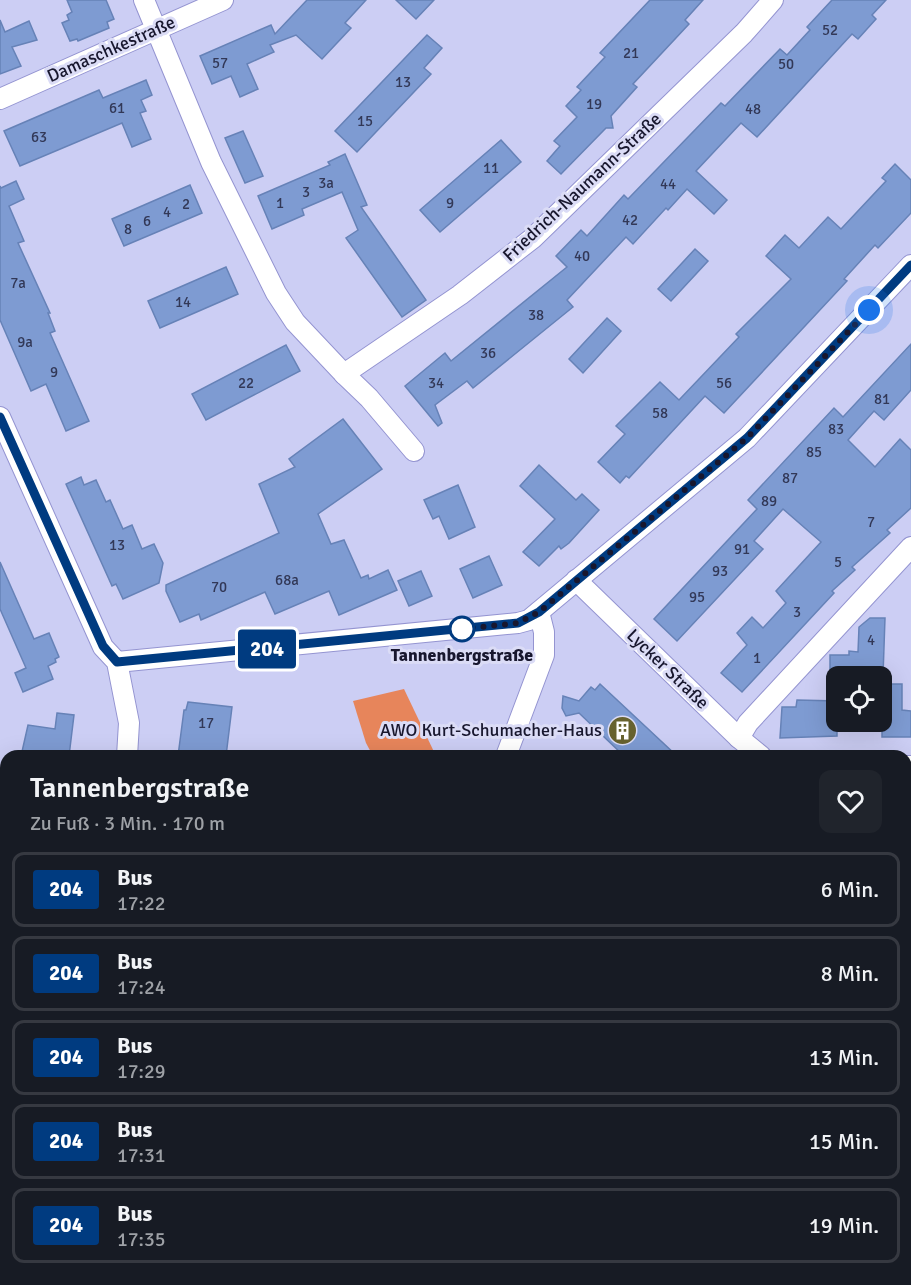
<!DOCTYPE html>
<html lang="de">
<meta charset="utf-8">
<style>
body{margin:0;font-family:Signika,sans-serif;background:#20242c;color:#f1f3f6;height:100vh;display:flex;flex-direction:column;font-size:22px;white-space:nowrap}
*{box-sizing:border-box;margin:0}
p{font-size:20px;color:#9ea1a6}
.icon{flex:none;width:33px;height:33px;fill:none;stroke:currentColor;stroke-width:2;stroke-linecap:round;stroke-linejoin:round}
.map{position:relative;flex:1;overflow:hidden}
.panel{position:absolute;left:0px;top:750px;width:912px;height:536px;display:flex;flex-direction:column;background:#171b24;border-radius:18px 18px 0 0;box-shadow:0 6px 24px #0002}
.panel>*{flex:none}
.badge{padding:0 12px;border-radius:4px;font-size:21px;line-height:39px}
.fabs{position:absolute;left:826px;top:666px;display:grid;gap:12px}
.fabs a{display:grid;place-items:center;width:66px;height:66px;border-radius:12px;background:#171b24;box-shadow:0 6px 24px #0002;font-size:30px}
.you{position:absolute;width:30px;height:30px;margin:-15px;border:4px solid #fff;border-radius:50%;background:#1a73e8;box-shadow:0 0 0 9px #1a73e833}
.map>.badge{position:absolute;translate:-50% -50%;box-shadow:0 0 0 3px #fff}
.round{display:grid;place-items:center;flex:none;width:63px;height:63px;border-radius:12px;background:#20242c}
.head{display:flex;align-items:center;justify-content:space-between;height:102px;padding:0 30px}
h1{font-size:28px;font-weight:600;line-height:45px}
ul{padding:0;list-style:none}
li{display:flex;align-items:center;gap:18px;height:75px;margin:0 12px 9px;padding:0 18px;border:3px solid #363941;border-radius:12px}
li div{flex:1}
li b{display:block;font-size:22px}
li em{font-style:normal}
li .badge{min-width:66px;font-weight:700;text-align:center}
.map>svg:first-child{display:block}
.green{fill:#e7855b}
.building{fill:#7e9bd2;stroke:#6682b7;stroke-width:1.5}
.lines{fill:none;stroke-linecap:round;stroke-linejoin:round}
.street-casing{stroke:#9494d1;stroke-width:22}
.highway-casing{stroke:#fff;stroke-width:36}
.street{stroke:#fff;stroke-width:20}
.highway{stroke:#a99f3a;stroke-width:33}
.line-casing{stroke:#fff;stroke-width:14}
.line{stroke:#003b80;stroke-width:9}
.walk{stroke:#18172e;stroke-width:6;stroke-dasharray:0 10.8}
.stop-dot{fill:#fff;stroke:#003b80;stroke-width:3}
.labels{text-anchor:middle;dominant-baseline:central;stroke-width:6;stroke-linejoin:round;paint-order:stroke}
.number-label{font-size:15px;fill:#323857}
.street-label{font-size:18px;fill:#18172e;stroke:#dbdcf6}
.stop-label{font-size:18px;font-weight:bold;fill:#18172e;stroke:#dbdcf6}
.poi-label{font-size:18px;fill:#18172e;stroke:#dbdcf6;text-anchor:end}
</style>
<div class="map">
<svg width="911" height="1285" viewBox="0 0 911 1285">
<rect width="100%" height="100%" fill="#cccef4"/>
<g class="green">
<polygon points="404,689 436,756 373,756 366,743 353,701"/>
<polygon points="0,1200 6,1201 6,1280 314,1280 312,1285 0,1285"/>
<polygon points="906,1268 911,1268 911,1285 620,1285 620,1280 906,1280"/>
<polygon points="348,1280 594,1280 594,1285 346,1285"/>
</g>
<g class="building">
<polygon points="67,0 106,0 114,19 107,22 109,28 78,41 77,39 70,41 62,23 69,20 67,15 72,12"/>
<polygon points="307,0 366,0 345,23 351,28 322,59 296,35 270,45 274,52 247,64 258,89 240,97 231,76 212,84 200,56 271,25 275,34"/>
<polygon points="396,0 434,0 416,19"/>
<polygon points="650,0 703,0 685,20 689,24 633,84 637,87 611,116 613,128 606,128 561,174 547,161 560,146 554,141 577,117 566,106 581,90 577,87 605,57 600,53"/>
<polygon points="832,0 886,0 872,15 876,19 858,39 852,34 757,137 741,123 696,171 727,200 714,214 687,189 668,210 666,208 633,244 626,237 567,300 573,307 473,388 467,381 435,405 442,423 438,426 405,386 445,353 451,361 567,267 556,256 581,230 587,236 624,195 628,199 721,103 725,106 780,49 787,55 810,30 807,27"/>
<polygon points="0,20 5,32 29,21 37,40 12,47 21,66 0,74"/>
<polygon points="427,35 442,48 424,68 431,74 357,152 335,131"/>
<polygon points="146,80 152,95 141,100 146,111 140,113 151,139 132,147 122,123 20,166 4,131 99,90 103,98"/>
<polygon points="243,131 263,176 245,183 225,138"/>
<polygon points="501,140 521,162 440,232 420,210"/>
<polygon points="345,154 367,205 361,207 426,300 402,317 346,238 358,230 342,192 302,209 304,215 272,229 258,196 330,165 328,162"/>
<polygon points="895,164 911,180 911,213 878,248 875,245 844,279 847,281 724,413 705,396 629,478 626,476 620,483 598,462 625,434 616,426 660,382 679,400 739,337 736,334 791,279 766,256 785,235 799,248 828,217 841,229 886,181 882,178"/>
<polygon points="16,181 24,199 9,206 24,241 18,243 50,313 48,313 55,331 50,333 89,421 66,431 46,384 31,391 0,320 0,186 1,188"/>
<polygon points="190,185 202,213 124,246 112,219"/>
<polygon points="695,249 708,261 671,301 658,289"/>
<polygon points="226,267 238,294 160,328 148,301"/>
<polygon points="607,318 621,331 583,373 569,359"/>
<polygon points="911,344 911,390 884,420 874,411 848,440 875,467 900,439 911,450 911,508 887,530 890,533 852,567 855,570 832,591 834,593 742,692 721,673 747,645 737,633 752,617 763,628 786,603 776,591 821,542 783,509 754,541 763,549 677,641 654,619 757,509 748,500 834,408 843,417"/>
<polygon points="286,345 300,371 206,420 192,394"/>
<polygon points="343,419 382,469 318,514 331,544 344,540 361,578 368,575 369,579 388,570 397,590 339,615 329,591 275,614 265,592 201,620 199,614 180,622 166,591 166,585 279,533 259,484 295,467 289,459"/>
<polygon points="539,465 576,500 582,494 599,510 569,543 561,549 559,546 539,566 523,552 555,519 520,486"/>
<polygon points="81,477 84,485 96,480 106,502 110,500 123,529 132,525 142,549 154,544 163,563 159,583 123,599 116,584 112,586 66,484"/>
<polygon points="458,485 475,527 449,539 439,516 433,519 424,500"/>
<polygon points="489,556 502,585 473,598 460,569"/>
<polygon points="0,562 34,639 49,633 59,657 55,659 56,662 48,666 53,679 23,692 15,673 26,668 0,609"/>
<polygon points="421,571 432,596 409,606 398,581"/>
<polygon points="870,618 885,618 883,676 830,676 830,655 849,655 849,651 858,652 859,627"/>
<polygon points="600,684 677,756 624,756 579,713 566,716 562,708 563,696 579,701 591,687 595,690"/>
<polygon points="882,684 902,684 902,710 911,711 911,737 882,737"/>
<polygon points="797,700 837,701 837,736 780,738 782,707 796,707"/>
<polygon points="188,702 232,707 226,756 178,756 184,710 186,710"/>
<polygon points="57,713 74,715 69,756 21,756 28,725 55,729"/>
</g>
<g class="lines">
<defs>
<g id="street">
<polyline points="144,0 211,162 276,293 295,322 344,374 369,398 414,451"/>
<polyline points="0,99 223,0"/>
<polyline points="344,374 460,295 533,238 744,33 773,0"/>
<polyline points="0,417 103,647 117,662 129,723 127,756"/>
<polyline points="576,580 739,738 761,756"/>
<polyline points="117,662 518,623 529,620 747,438 911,265"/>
<polyline points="739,738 748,723 911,547"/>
<polyline points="506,756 544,655 544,632 539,612"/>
<polyline points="906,766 911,766"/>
<polyline points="0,1014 6,1015"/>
<polyline points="906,1067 911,1067"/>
<polyline points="325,1285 326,1280"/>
</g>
<g id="highway">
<polyline points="0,1079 6,1080"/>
<polyline points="0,1132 6,1133"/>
<polyline points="906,1139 911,1138"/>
<polyline points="906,1189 911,1189"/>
</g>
</defs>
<use href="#street" class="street-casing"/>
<use href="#highway" class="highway-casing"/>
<use href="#street" class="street"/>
<use href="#highway" class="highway"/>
</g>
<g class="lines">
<defs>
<polyline id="line" points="0,417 103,646 117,662 518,623 539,612 747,438 911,265"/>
</defs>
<use href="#line" class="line-casing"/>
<use href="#line" class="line"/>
<polyline class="walk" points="462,629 518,623 539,612 747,438 869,310"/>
</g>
<defs>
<symbol id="building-disc" viewBox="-11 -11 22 22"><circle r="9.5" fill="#67622f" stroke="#dbdcf6"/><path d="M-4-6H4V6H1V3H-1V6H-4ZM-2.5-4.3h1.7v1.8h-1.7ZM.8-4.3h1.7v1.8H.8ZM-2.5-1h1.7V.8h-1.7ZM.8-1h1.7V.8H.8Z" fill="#fff"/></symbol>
</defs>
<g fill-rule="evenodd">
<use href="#building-disc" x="606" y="714" width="33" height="33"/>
</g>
<circle class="stop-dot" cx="462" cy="629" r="12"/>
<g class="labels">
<g class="number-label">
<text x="830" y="30">52</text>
<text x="631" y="53">21</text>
<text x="220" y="63">57</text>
<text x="786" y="64">50</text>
<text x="403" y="82">13</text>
<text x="594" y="104">19</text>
<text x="117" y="108">61</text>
<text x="753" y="109">48</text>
<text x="365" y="121">15</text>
<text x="39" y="137">63</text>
<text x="491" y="168">11</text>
<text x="326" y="183">3a</text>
<text x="668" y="184">44</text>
<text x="306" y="192">3</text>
<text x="280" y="203">1</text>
<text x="450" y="203">9</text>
<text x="186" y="204">2</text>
<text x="167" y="212">4</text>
<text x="630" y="220">42</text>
<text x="147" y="221">6</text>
<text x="128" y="229">8</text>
<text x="582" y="256">40</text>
<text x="18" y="283">7a</text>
<text x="183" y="302">14</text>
<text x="536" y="315">38</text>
<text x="25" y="342">9a</text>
<text x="488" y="353">36</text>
<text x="54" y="372">9</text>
<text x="246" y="383">22</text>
<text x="436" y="383">34</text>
<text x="724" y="383">56</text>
<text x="882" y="399">81</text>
<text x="660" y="413">58</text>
<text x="836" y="429">83</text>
<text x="814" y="452">85</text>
<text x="790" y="478">87</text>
<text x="769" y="501">89</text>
<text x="871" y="522">7</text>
<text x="117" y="545">13</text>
<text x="742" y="549">91</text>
<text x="838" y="562">5</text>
<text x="720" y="571">93</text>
<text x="287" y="580">68a</text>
<text x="219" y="587">70</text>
<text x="697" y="597">95</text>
<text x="797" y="612">3</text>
<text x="871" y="640">4</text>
<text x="757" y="658">1</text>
<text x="206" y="723">17</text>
</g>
<g class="street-label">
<text transform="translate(111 49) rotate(-24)">Damaschkestraße</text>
<text transform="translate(582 187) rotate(-43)">Friedrich-Naumann-Straße</text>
<text transform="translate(668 669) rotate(44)">Lycker Straße</text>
</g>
<g class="stop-label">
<text x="462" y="655">Tannenbergstraße</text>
</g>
<g class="poi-label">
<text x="602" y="730">AWO Kurt-Schumacher-Haus</text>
</g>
</g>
</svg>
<div class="fabs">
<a><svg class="icon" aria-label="locate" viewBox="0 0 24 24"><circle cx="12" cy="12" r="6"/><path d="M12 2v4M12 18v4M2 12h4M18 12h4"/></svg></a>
</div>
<div class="you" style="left:869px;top:310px"></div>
<b class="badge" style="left:267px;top:649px;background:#003b80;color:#fff">204</b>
<section class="panel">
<div class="head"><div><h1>Tannenbergstraße</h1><p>Zu Fuß · 3 Min. · 170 m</p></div><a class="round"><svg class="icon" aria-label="heart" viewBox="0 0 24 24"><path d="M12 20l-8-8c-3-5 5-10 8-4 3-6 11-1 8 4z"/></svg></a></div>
<ul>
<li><span class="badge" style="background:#003b80;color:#fff">204</span><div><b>Bus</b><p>17:22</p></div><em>6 Min.</em></li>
<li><span class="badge" style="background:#003b80;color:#fff">204</span><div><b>Bus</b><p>17:24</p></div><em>8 Min.</em></li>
<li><span class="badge" style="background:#003b80;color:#fff">204</span><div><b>Bus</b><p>17:29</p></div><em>13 Min.</em></li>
<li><span class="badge" style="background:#003b80;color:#fff">204</span><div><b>Bus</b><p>17:31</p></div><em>15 Min.</em></li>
<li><span class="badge" style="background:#003b80;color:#fff">204</span><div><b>Bus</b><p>17:35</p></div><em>19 Min.</em></li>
</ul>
</section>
</div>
